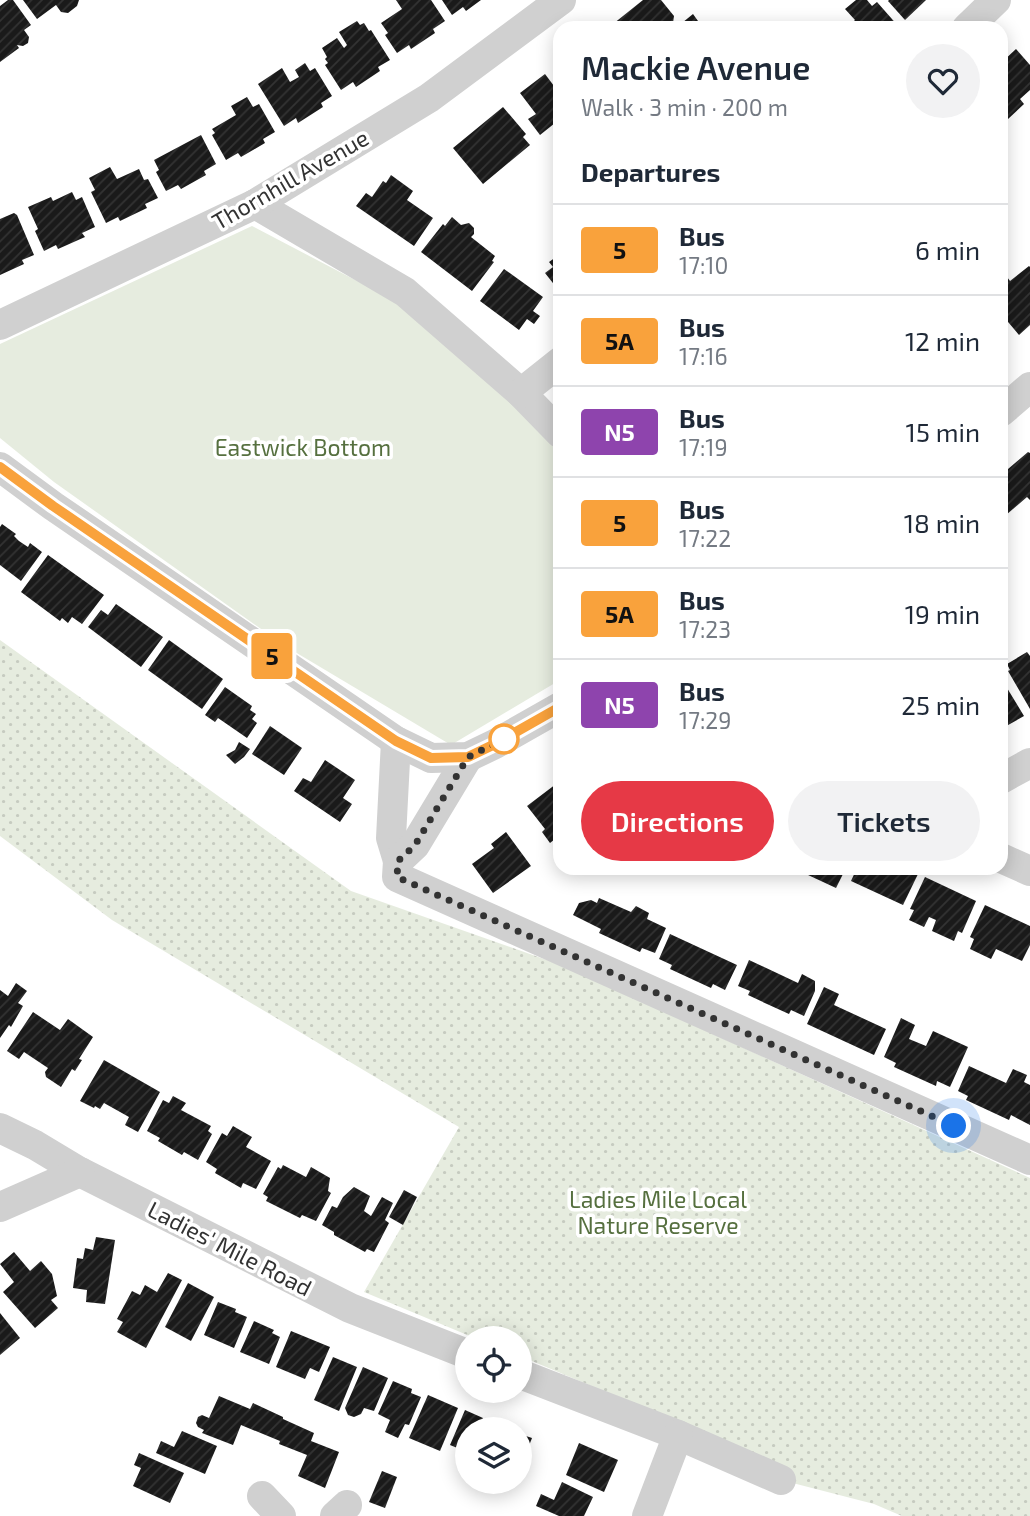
<!DOCTYPE html>
<meta charset="utf-8">
<style>
body{margin:0;font-family:"Exo 2",sans-serif;background:#f2f2f3;color:#1f2937;height:100vh;display:flex;flex-direction:column;font-size:26px;white-space:nowrap}
*{box-sizing:border-box;margin:0}
p{font-size:23px;color:#747a83}
.icon{flex:none;width:38px;height:38px;fill:none;stroke:currentColor;stroke-width:2;stroke-linecap:round;stroke-linejoin:round}
.map{position:relative;flex:1;overflow:hidden}
.drawer{position:absolute;left:553px;top:21px;width:455px;height:854px;display:flex;flex-direction:column;background:#fff;border-radius:21px;box-shadow:0 4px 18px #0003}
.drawer>*{flex:none}
.badge{padding:0 14px;border-radius:5px;font-size:24px;line-height:46px}
.buttons{position:absolute;left:455px;top:1326px;display:grid;gap:14px}
.buttons a{display:grid;place-items:center;width:77px;height:77px;border-radius:50%;background:#fff;box-shadow:0 4px 18px #0003;font-size:35px}
.you{position:absolute;width:35px;height:35px;margin:-18px;border:5px solid #fff;border-radius:50%;background:#1a73e8;box-shadow:0 0 0 10px #1a73e833}
.map>.badge{position:absolute;translate:-50% -50%;box-shadow:0 0 0 4px #fff}
h2{padding:0 28px;font-size:26px;line-height:63px}
.round{display:grid;place-items:center;flex:none;width:74px;height:74px;border-radius:37px;background:#f2f2f3}
.head{display:flex;align-items:center;justify-content:space-between;height:119px;padding:0 28px}
h1{font-size:33px;font-weight:600;line-height:52px}
.action{display:flex;gap:14px;margin-top:auto;padding:14px 28px}
.action a{flex:1;height:80px;border-radius:42px;background:#e63946;color:#fff;font-size:28px;font-weight:600;line-height:80px;text-align:center}
.action a+a{background:#f2f2f3;color:#1f2937}
ul{padding:0;list-style:none}
li{display:flex;align-items:center;gap:21px;height:91px;padding:0 28px;border-top:2px solid #e0e1e3}
li div{flex:1}
li b{display:block;font-size:26px}
li em{font-style:normal}
li .badge{min-width:77px;font-weight:700;text-align:center}
.map>svg:first-child{display:block}
.grass{fill:url(#grass-dots)}
.green{fill:#e6ecdf}
.building{fill:url(#building-hatch)}
.lines{fill:none;stroke-linecap:round;stroke-linejoin:round}
.minor{stroke:#d0d0d0;stroke-width:30}
.line-casing{stroke:#fff;stroke-width:16}
.line{stroke:#f9a23c;stroke-width:10}
.walk{stroke:#333;stroke-width:7;stroke-dasharray:0 12.6}
.stop-dot{fill:#fff;stroke:#f9a23c;stroke-width:3.5}
.labels{text-anchor:middle;dominant-baseline:central;stroke-width:7;stroke-linejoin:round;paint-order:stroke}
.street-label{font-size:23px;fill:#333;stroke:#fff}
.park-label{font-size:23px;fill:#56703f;stroke:#fff}
</style>
<div class="map">
<svg width="1030" height="1516" viewBox="0 0 1030 1516">
<defs>
<pattern id="grass-dots" width="8" height="8" patternUnits="userSpaceOnUse" patternTransform="scale(1.75)"><rect width="8" height="8" fill="#e6ecdf"/><path d="M2 2h.1M6 6h.1" fill="none" stroke="#c6cbc0" stroke-width="1.8" stroke-linecap="round"/></pattern>
<pattern id="building-hatch" width="6" height="6" patternUnits="userSpaceOnUse" patternTransform="scale(1.75)"><rect width="6" height="6" fill="#1a1a1a"/><path d="M-1 1l2-2M0 6l6-6M5 7l2-2" fill="none" stroke="#333"/></pattern>
</defs>
<rect width="100%" height="100%" fill="#fff"/>
<polygon class="grass" points="0,640 351,891 561,965 1030,1178 1030,1516 902,1516 874,1504 781,1480 784,1467 520,1356 520,1339 477,1339 364,1292 459,1127 112,920 0,836"/>
<polygon class="green" points="252,226 403,305 534,424 560,450 560,680 451,745 285,646 54,482 0,438 0,344"/>
<g class="building">
<polygon points="8,0 13,0 31,25 24,30 29,37 28,43 23,46 17,45 19,48 0,62 0,6"/>
<polygon points="23,0 79,0 77,6 68,13 61,12 56,5 37,19"/>
<polygon points="396,0 431,0 445,21 433,29 435,33 411,49 409,45 397,53 385,35 388,33 381,23 402,9"/>
<polygon points="442,0 481,0 466,11 463,7 452,15"/>
<polygon points="643,0 661,0 674,16 673,23 677,27 693,14 703,28 608,28"/>
<polygon points="856,0 867,0 872,6 877,2 899,27 898,28 832,28 841,21 847,28 855,20 845,9"/>
<polygon points="889,0 926,0 905,20 888,1"/>
<polygon points="357,21 360,25 364,23 369,31 371,30 390,60 378,67 380,71 356,87 353,82 341,90 325,65 328,63 325,59 327,57 322,48 337,38 344,48 347,45 339,32"/>
<polygon points="1016,49 1030,65 1030,90 1020,99 1024,104 1008,119 1001,112 1001,63"/>
<polygon points="305,63 310,71 315,68 332,96 321,103 323,107 298,123 296,118 284,126 258,84 282,68 290,82 299,77 295,70"/>
<polygon points="545,74 560,94 560,119 540,135 528,119 536,114 520,93"/>
<polygon points="247,97 253,107 259,104 275,132 263,139 265,143 241,157 238,153 226,160 212,135 215,133 212,129 236,115 231,106"/>
<polygon points="503,107 526,134 523,137 530,145 483,184 453,148"/>
<polygon points="201,135 216,164 204,171 206,175 181,189 178,185 166,191 156,172 159,170 154,160"/>
<polygon points="110,167 117,179 139,169 144,180 148,179 158,198 145,204 147,208 120,221 118,217 106,223 91,192 95,190 89,178"/>
<polygon points="391,175 413,191 407,200 433,218 414,246 356,206 366,193 372,197 383,181 386,183"/>
<polygon points="72,192 76,200 82,197 95,227 82,233 85,237 58,249 56,245 44,251 35,231 38,229 28,207 51,197 53,201"/>
<polygon points="14,213 17,215 34,255 22,260 24,264 0,275 0,219"/>
<polygon points="452,217 461,225 469,223 474,228 474,234 471,237 495,256 492,261 494,262 472,291 421,252 443,224 445,226"/>
<polygon points="560,247 560,292 545,273 553,267 549,262 556,257 553,253"/>
<polygon points="1029,266 1030,267 1030,325 1019,335 1003,316 1007,313 1001,307 1001,282 1007,277 1010,281"/>
<polygon points="504,269 543,297 533,311 540,316 534,324 527,319 519,330 480,301"/>
<polygon points="1028,452 1030,453 1030,500 1027,497 1006,515 1001,509 1001,475"/>
<polygon points="2,524 16,534 14,536 19,541 28,547 30,543 42,552 21,581 0,565 0,527"/>
<polygon points="48,555 104,595 82,624 72,617 68,623 62,618 60,621 21,592"/>
<polygon points="116,604 163,637 141,667 88,627 101,610 108,615"/>
<polygon points="169,640 223,679 202,709 148,670"/>
<polygon points="1027,652 1030,656 1030,709 1008,671 1010,670 1007,664"/>
<polygon points="225,687 252,706 250,710 256,714 252,719 257,723 247,738 218,718 215,722 205,715"/>
<polygon points="1001,687 1003,690 1007,688 1024,716 1001,729"/>
<polygon points="270,726 302,748 284,775 252,754"/>
<polygon points="239,742 250,749 244,757 235,764 226,755 235,750"/>
<polygon points="325,760 355,780 343,798 352,804 340,822 294,791 303,778 311,782"/>
<polygon points="560,781 560,835 550,843 542,832 545,829 527,806"/>
<polygon points="506,832 531,866 493,893 472,864 494,848 491,844"/>
<polygon points="793,868 846,868 836,888"/>
<polygon points="857,868 905,868 918,874 903,905 851,881"/>
<polygon points="925,877 976,901 962,933 958,931 954,941 932,931 936,920 929,917 924,927 909,920 914,910 910,909"/>
<polygon points="599,898 631,912 636,906 649,913 647,919 666,928 655,953 642,948 640,952 599,933 601,929 573,915 579,903 591,900 597,903"/>
<polygon points="985,905 1030,926 1030,945 1022,961 996,949 991,959 970,949 974,939 970,937"/>
<polygon points="670,934 737,965 725,990 713,984 711,988 670,969 672,965 659,959"/>
<polygon points="749,960 798,983 802,974 815,981 815,991 804,1016 791,1010 789,1014 767,1004 748,995 750,991 738,986"/>
<polygon points="16,983 27,991 18,1003 23,1006 11,1027 9,1025 0,1038 0,990 8,996"/>
<polygon points="824,987 839,994 834,1005 886,1029 874,1055 807,1024"/>
<polygon points="33,1012 60,1030 68,1019 93,1037 79,1059 82,1060 75,1071 72,1069 61,1087 46,1077 45,1072 48,1068 24,1052 19,1059 7,1051"/>
<polygon points="901,1018 915,1025 909,1039 926,1046 933,1031 968,1047 950,1087 937,1081 936,1086 894,1067 896,1063 884,1057"/>
<polygon points="104,1060 160,1092 138,1132 125,1125 129,1117 104,1103 100,1109 95,1106 94,1108 80,1101"/>
<polygon points="969,1066 1006,1083 1013,1069 1027,1075 1024,1082 1030,1085 1030,1125 1011,1115 1009,1120 966,1100 968,1096 958,1091"/>
<polygon points="173,1096 186,1103 181,1110 211,1126 208,1131 212,1134 198,1160 184,1152 182,1155 158,1141 160,1138 147,1131 163,1100 169,1103"/>
<polygon points="233,1126 252,1137 246,1147 271,1161 256,1189 243,1183 241,1188 215,1173 217,1169 206,1162 222,1133 227,1136"/>
<polygon points="283,1165 306,1177 311,1167 330,1178 328,1191 331,1193 316,1221 302,1215 300,1218 266,1201 268,1197 263,1194 278,1167 281,1169"/>
<polygon points="354,1187 370,1196 364,1211 371,1216 382,1197 393,1203 385,1220 389,1223 374,1252 367,1249 365,1252 334,1235 334,1232 322,1225 332,1206 337,1208 343,1197"/>
<polygon points="404,1190 417,1197 403,1225 389,1217"/>
<polygon points="96,1237 115,1240 105,1304 86,1302 87,1290 73,1288 77,1258 83,1259 85,1248 93,1250"/>
<polygon points="14,1252 30,1271 41,1261 52,1274 57,1296 51,1300 58,1308 35,1328 3,1292 14,1282 0,1264"/>
<polygon points="168,1273 182,1280 146,1348 117,1332 123,1322 117,1319 132,1291 140,1295 145,1285 157,1292"/>
<polygon points="188,1283 214,1297 191,1341 165,1327"/>
<polygon points="218,1302 236,1309 235,1312 247,1317 234,1348 204,1335"/>
<polygon points="0,1313 20,1338 0,1355"/>
<polygon points="254,1321 274,1330 272,1333 280,1337 269,1364 240,1352"/>
<polygon points="291,1331 330,1347 319,1372 310,1368 305,1379 276,1367"/>
<polygon points="333,1357 357,1367 339,1411 314,1400"/>
<polygon points="363,1367 388,1378 374,1411 364,1408 361,1414 354,1417 348,1415 345,1408"/>
<polygon points="393,1381 412,1389 411,1393 421,1397 409,1425 405,1424 398,1438 385,1432 390,1420 378,1414"/>
<polygon points="428,1395 458,1408 440,1451 409,1438"/>
<polygon points="219,1396 250,1409 253,1403 283,1417 283,1419 314,1433 311,1441 339,1452 325,1488 298,1476 307,1455 279,1444 280,1441 241,1425 233,1445 202,1433 204,1430 198,1427 196,1423 198,1417 202,1415 209,1418"/>
<polygon points="465,1410 483,1418 481,1422 498,1430 467,1430 467,1452 450,1445"/>
<polygon points="182,1431 217,1446 205,1474 156,1453 161,1441 174,1447"/>
<polygon points="520,1434 532,1438 520,1469"/>
<polygon points="579,1443 618,1460 604,1492 566,1475"/>
<polygon points="139,1453 184,1473 170,1503 133,1486 141,1468 134,1465"/>
<polygon points="382,1471 397,1477 385,1508 369,1502"/>
<polygon points="562,1482 593,1497 584,1516 559,1516 536,1506 541,1494 554,1500"/>
</g>
<g class="lines">
<g class="minor">
<polyline points="967,28 996,0"/>
<polyline points="255,204 405,292 521,393 560,433"/>
<polyline points="0,325 255,204 429,98 561,0"/>
<polyline points="521,393 560,362"/>
<polyline points="1001,412 1030,387"/>
<polyline points="0,467 53,506 396,741 431,758 468,757 495,744 560,707"/>
<polyline points="396,741 391,838 398,861"/>
<polyline points="468,757 415,845 398,861 397,877 1030,1160"/>
<polyline points="1001,779 1030,763"/>
<polyline points="1001,858 1030,871"/>
<polyline points="0,1128 35,1145 80,1172 350,1308 467,1354"/>
<polyline points="0,1207 80,1172"/>
<polyline points="520,1374 678,1435 781,1480"/>
<polyline points="262,1496 281,1516"/>
<polyline points="335,1516 347,1505"/>
<polyline points="647,1516 678,1435"/>
</g>
</g>
<g class="lines">
<defs>
<polyline id="line" points="0,467 53,506 396,741 431,758 468,757 495,744 560,707"/>
</defs>
<use href="#line" class="line-casing"/>
<use href="#line" class="line"/>
<polyline class="walk" points="504,739 468,757 415,845 398,861 397,877 954,1126"/>
</g>
<circle class="stop-dot" cx="504" cy="739" r="14"/>
<g class="labels">
<g class="street-label">
<text transform="translate(290 179) rotate(-30)">Thornhill Avenue</text>
<text transform="translate(230 1248) rotate(27)">Ladies' Mile Road</text>
</g>
<g class="park-label">
<text x="303" y="447">Eastwick Bottom</text>
<text x="658" y="1199">Ladies Mile Local<tspan x="658" dy="26">Nature Reserve</tspan></text>
</g>
</g>
</svg>
<div class="buttons">
<a><svg class="icon" aria-label="locate" viewBox="0 0 24 24"><circle cx="12" cy="12" r="6"/><path d="M12 2v4M12 18v4M2 12h4M18 12h4"/></svg></a>
<a><svg class="icon" aria-label="layers" viewBox="0 0 24 24"><path d="M12 4l9 5-9 5-9-5zM3 14l9 5 9-5"/></svg></a>
</div>
<div class="you" style="left:954px;top:1126px"></div>
<b class="badge" style="left:272px;top:656px;background:#f9a23c;color:#111">5</b>
<section class="drawer">
<div class="head"><div><h1>Mackie Avenue</h1><p>Walk · 3 min · 200 m</p></div><a class="round"><svg class="icon" aria-label="heart" viewBox="0 0 24 24"><path d="M12 20l-8-8c-3-5 5-10 8-4 3-6 11-1 8 4z"/></svg></a></div>
<h2>Departures</h2>
<ul>
<li><span class="badge" style="background:#f9a23c;color:#111">5</span><div><b>Bus</b><p>17:10</p></div><em>6 min</em></li>
<li><span class="badge" style="background:#f9a23c;color:#111">5A</span><div><b>Bus</b><p>17:16</p></div><em>12 min</em></li>
<li><span class="badge" style="background:#8e44ad;color:#fff">N5</span><div><b>Bus</b><p>17:19</p></div><em>15 min</em></li>
<li><span class="badge" style="background:#f9a23c;color:#111">5</span><div><b>Bus</b><p>17:22</p></div><em>18 min</em></li>
<li><span class="badge" style="background:#f9a23c;color:#111">5A</span><div><b>Bus</b><p>17:23</p></div><em>19 min</em></li>
<li><span class="badge" style="background:#8e44ad;color:#fff">N5</span><div><b>Bus</b><p>17:29</p></div><em>25 min</em></li>
</ul>
<div class="action"><a>Directions</a><a>Tickets</a></div>
</section>
</div>
